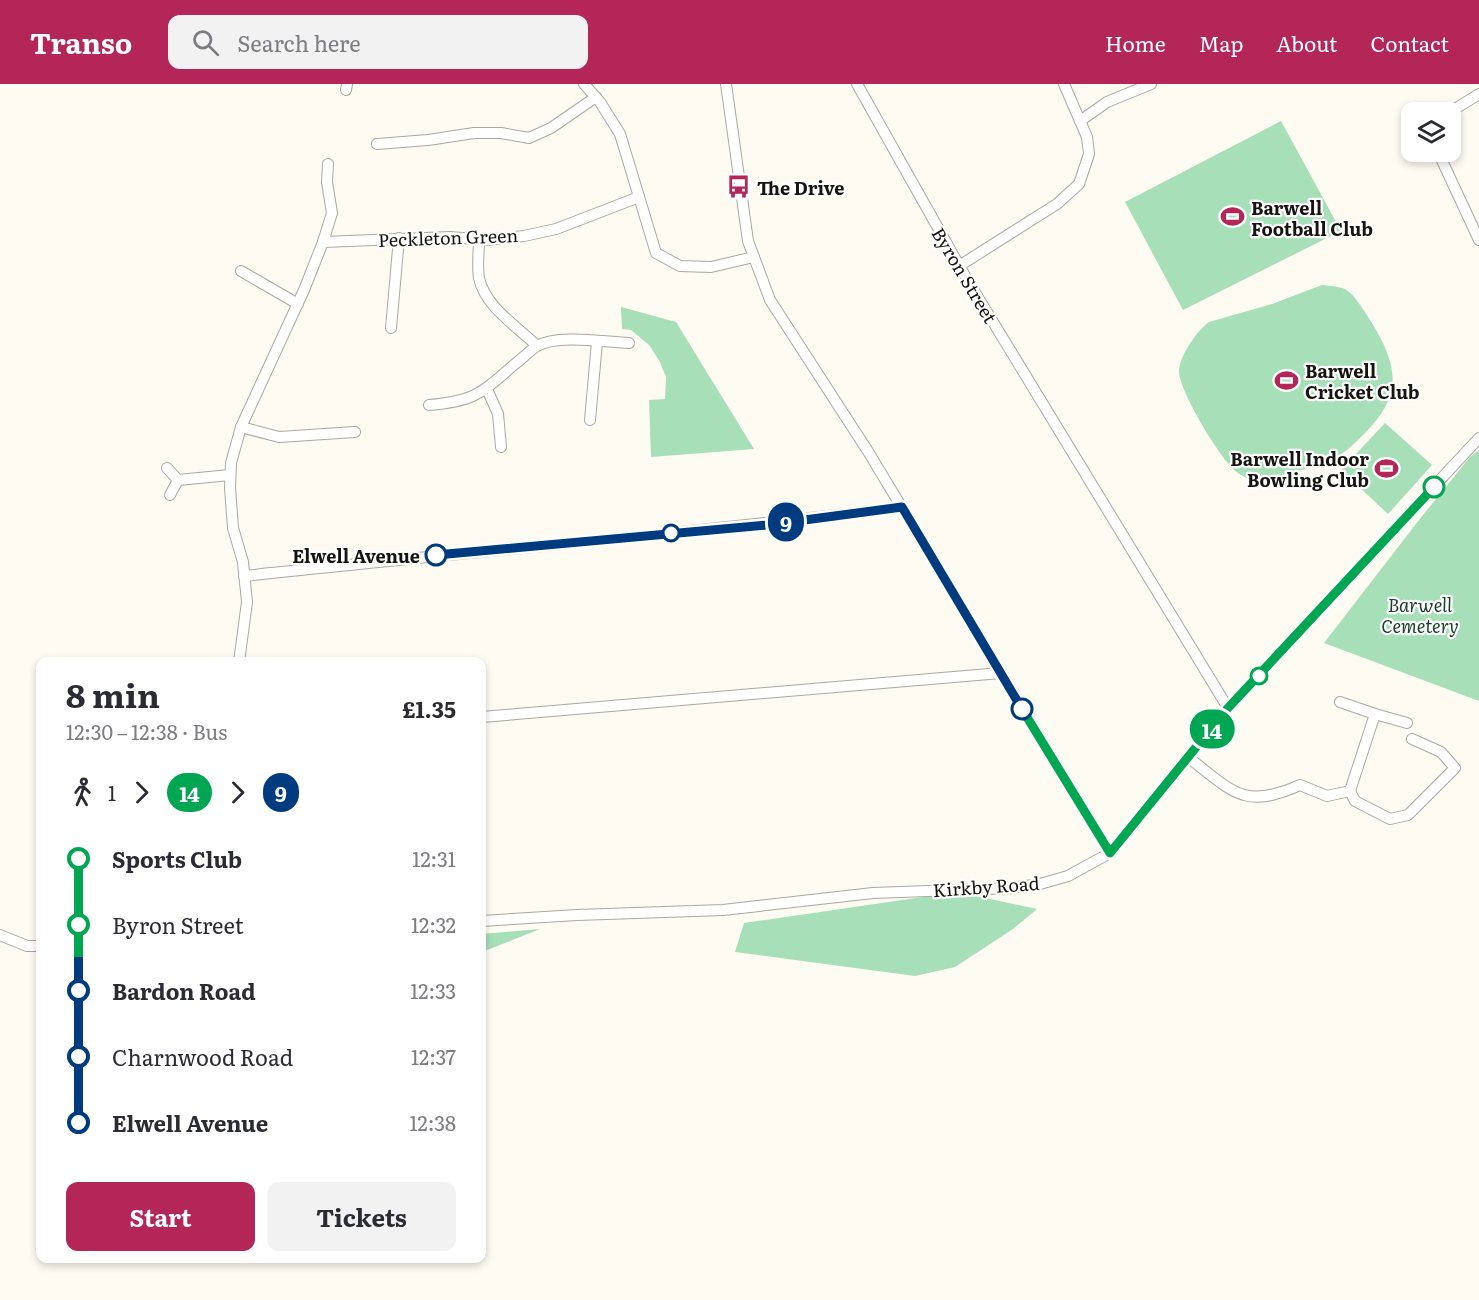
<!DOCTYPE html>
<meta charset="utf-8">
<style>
body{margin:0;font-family:Literata,serif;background:#f2f2f3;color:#2b2b33;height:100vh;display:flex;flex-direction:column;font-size:22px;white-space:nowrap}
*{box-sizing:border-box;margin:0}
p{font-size:20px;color:#7c7c81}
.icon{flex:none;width:33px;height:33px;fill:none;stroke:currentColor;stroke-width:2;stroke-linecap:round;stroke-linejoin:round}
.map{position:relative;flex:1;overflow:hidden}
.side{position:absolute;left:36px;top:573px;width:450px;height:606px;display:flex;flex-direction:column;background:#fff;border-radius:12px;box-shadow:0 3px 9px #0003}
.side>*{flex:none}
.badge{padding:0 12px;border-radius:20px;font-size:21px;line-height:39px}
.buttons{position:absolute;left:1401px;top:18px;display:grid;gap:12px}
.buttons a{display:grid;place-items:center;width:60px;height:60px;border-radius:12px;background:#fff;box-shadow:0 3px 9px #0003;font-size:30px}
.map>.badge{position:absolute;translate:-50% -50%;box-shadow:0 0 0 3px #fff}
.legs{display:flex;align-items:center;gap:9px;height:66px;padding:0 30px;font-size:20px}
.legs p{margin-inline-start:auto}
.summary{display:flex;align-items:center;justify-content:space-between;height:102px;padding:0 30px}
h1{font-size:33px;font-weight:700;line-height:45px}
.action{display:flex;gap:12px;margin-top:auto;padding:12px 30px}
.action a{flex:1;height:69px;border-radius:12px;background:#b42558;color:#fff;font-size:24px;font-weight:700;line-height:69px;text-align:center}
.action a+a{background:#f2f2f3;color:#2b2b33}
ul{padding:0 30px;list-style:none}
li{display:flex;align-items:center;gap:21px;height:66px;font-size:22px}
li i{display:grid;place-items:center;width:9px;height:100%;margin:0 8px;background:currentColor}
li i::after{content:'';width:15px;height:15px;margin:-8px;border:4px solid;border-radius:50%;background:#fff}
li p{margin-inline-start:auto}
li:first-child i{background:linear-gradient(#0000 50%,currentColor 0)}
li:last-child i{background:linear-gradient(currentColor 50%,#0000 0)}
header{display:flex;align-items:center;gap:36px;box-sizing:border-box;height:84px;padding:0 30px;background:#b42558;color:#fff}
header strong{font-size:28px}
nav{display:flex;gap:33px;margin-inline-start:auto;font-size:21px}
.search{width:420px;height:54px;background:#f2f2f3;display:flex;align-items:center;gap:15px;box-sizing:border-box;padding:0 21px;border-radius:12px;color:#7c7c81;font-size:22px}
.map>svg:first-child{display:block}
.green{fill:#a7dfb9}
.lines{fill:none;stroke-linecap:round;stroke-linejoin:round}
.street-casing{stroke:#aaa8a0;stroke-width:12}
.street{stroke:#fff;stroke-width:10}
.line-1-casing{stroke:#fff;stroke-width:14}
.line-2-casing{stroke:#fff;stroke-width:14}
.line-1{stroke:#00a651;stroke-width:9}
.line-2{stroke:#003b80;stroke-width:9}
.stop-1-dot{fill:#fff;stroke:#00a651;stroke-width:3}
.stop-2-dot{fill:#fff;stroke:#003b80;stroke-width:3}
.labels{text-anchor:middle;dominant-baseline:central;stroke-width:4.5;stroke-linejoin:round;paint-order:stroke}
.poi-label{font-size:18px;font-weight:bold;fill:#151411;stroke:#fff;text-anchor:start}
.street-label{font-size:18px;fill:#151411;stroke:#fff}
.stop-label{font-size:18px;font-weight:bold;fill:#151411;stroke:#fff;text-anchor:end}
.park-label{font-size:18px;font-style:italic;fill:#194129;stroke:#fff}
</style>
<header>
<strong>Transo</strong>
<div class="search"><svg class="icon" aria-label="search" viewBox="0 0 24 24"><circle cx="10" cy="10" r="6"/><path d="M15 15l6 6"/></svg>Search here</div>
<nav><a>Home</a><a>Map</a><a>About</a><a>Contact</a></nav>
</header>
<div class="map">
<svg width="1479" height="1216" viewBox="0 0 1479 1216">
<rect width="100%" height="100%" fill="#fdfbf2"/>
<g class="green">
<polygon points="1281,37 1341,147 1183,226 1125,118"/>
<path d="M 1322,201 C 1330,202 1341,202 1348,207 C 1357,213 1378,248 1383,259 C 1401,298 1393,320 1365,349 C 1357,357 1347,367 1337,373 C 1325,380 1308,384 1294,388 C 1282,391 1267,397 1254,396 C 1250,396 1242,392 1238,389 C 1221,377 1180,308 1179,288 C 1179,272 1197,247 1209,238 L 1272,220 Z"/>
<polygon points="621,223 676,238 754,365 651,373 649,316 665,315 666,293 660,278 649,261 631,246 622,245"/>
<polygon points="1385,339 1432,381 1388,430 1341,386"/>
<polygon points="1479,366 1479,617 1324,559 1419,436 1470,373"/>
<polygon points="957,808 1037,825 1013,845 955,883 915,892 735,868 744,839"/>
<polygon points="540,845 482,868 482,850"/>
</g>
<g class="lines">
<defs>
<g id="street">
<polyline points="584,0 600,18 620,50 656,169 680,182 711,183 754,173"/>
<polyline points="726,0 748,157 770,216 869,369 1110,769"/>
<polyline points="857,0 965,192 1228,624"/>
<polyline points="346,6 347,0"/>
<polyline points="1450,28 1479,10"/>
<polyline points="1080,37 1107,18 1151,0"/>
<polyline points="377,60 428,56 474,49 501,49 529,54 551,44 596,13"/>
<polyline points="1438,68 1479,156"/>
<path d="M 479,155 C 479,167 477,182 479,194 C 485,223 517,242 537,262"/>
<polyline points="323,158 450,153 486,156 524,152 556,145 639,113"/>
<polyline points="959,182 1057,120 1079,100 1089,70 1087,53 1064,0"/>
<polyline points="241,187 298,220"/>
<polyline points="391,244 399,154"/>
<polyline points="487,305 498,330 501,363"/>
<path d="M 429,321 C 476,317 481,309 515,280 C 522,275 529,267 537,262 C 558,250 604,258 629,259"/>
<polyline points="590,336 597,258"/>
<polyline points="241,343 279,353 355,348"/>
<polyline points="167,384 178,396 170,411"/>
<polyline points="178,396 230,391"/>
<path d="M 244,492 C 464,468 683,451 902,423"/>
<polyline points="239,578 247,518 243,478 233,444 230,404 231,379 241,343 304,206 323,158 332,129 327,98 328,80"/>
<polyline points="1340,618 1375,630 1350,707"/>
<polyline points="1375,630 1407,639"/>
<polyline points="482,633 1001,589"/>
<path d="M 1189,674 C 1233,708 1244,726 1300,701 L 1327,712 L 1350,707"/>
<polyline points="1350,707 1355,717 1390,735 1408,731 1455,684 1441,668 1412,655"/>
<polyline points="482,837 577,831 723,826 873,809 1010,804 1040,800 1068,792 1110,769 1228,624 1479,354"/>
<polyline points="0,851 27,862 40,862"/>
</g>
</defs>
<use href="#street" class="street-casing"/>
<use href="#street" class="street"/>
</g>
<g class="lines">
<defs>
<polyline id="line-1" points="1022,625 1110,769 1228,624 1434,403"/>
<polyline id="line-2" points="436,471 767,441 902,423 1022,625"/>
</defs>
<use href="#line-1" class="line-1-casing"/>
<use href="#line-2" class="line-2-casing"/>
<use href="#line-1" class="line-1"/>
<use href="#line-2" class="line-2"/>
</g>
<defs>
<symbol id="bus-bare" viewBox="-9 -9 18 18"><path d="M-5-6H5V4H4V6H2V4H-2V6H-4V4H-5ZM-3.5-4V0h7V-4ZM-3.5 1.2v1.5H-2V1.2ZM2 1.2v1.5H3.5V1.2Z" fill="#b42558" stroke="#fff" stroke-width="2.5" paint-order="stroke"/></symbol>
<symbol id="stadium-bare" viewBox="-9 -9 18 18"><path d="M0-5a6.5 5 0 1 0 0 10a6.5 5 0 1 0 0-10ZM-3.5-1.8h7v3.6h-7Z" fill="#b42558" stroke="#fff" stroke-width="2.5" paint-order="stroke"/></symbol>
</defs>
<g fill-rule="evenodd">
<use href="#bus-bare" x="722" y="86" width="33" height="33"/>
<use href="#stadium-bare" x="1216" y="116" width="33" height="33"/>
<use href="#stadium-bare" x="1270" y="280" width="33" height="33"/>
<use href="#stadium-bare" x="1370" y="368" width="33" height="33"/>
</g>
<g class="stop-1-dot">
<circle cx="1434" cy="403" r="10"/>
<circle cx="1259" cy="592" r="8"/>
</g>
<g class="stop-2-dot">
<circle cx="671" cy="449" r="8"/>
<circle cx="436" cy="471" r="10"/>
<circle cx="1022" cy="625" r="10"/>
</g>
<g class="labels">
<g class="poi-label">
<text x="757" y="103">The Drive</text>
<text x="1251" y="123">Barwell<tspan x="1251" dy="21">Football Club</tspan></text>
<text x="1305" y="286">Barwell<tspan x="1305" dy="21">Cricket Club</tspan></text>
<text x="1369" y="374" text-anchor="end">Barwell Indoor<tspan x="1369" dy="21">Bowling Club</tspan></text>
</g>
<g class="street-label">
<text transform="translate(448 153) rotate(-2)">Peckleton Green</text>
<text transform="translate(965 191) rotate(59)">Byron Street</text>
<text transform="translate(986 802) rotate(-4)">Kirkby Road</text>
</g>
<g class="stop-label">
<text x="420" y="471">Elwell Avenue</text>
</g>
<g class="park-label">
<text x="1420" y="520">Barwell<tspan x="1420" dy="21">Cemetery</tspan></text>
</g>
</g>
</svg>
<div class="buttons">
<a><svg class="icon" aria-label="layers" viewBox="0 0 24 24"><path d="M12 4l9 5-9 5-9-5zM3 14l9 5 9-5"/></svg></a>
</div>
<b class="badge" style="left:1212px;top:645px;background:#00a651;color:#fff">14</b>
<b class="badge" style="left:786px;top:438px;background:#003b80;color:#fff">9</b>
<section class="side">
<div class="summary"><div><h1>8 min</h1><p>12:30 – 12:38 · Bus</p></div><b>£1.35</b></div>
<div class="legs"><svg class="icon" aria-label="walk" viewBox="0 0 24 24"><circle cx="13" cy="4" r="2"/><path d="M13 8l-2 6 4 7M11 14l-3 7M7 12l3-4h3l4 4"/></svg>1<svg class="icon" aria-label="forward" viewBox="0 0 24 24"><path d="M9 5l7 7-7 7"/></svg><b class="badge" style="background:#00a651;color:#fff">14</b><svg class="icon" aria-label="forward" viewBox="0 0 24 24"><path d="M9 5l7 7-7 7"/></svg><b class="badge" style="background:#003b80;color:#fff">9</b></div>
<ul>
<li><i style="color:#00a651"></i><b>Sports Club</b><p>12:31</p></li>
<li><i style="color:#00a651"></i><span>Byron Street</span><p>12:32</p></li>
<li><i style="color:#003b80"></i><b>Bardon Road</b><p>12:33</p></li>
<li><i style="color:#003b80"></i><span>Charnwood Road</span><p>12:37</p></li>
<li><i style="color:#003b80"></i><b>Elwell Avenue</b><p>12:38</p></li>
</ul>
<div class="action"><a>Start</a><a>Tickets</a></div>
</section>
</div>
